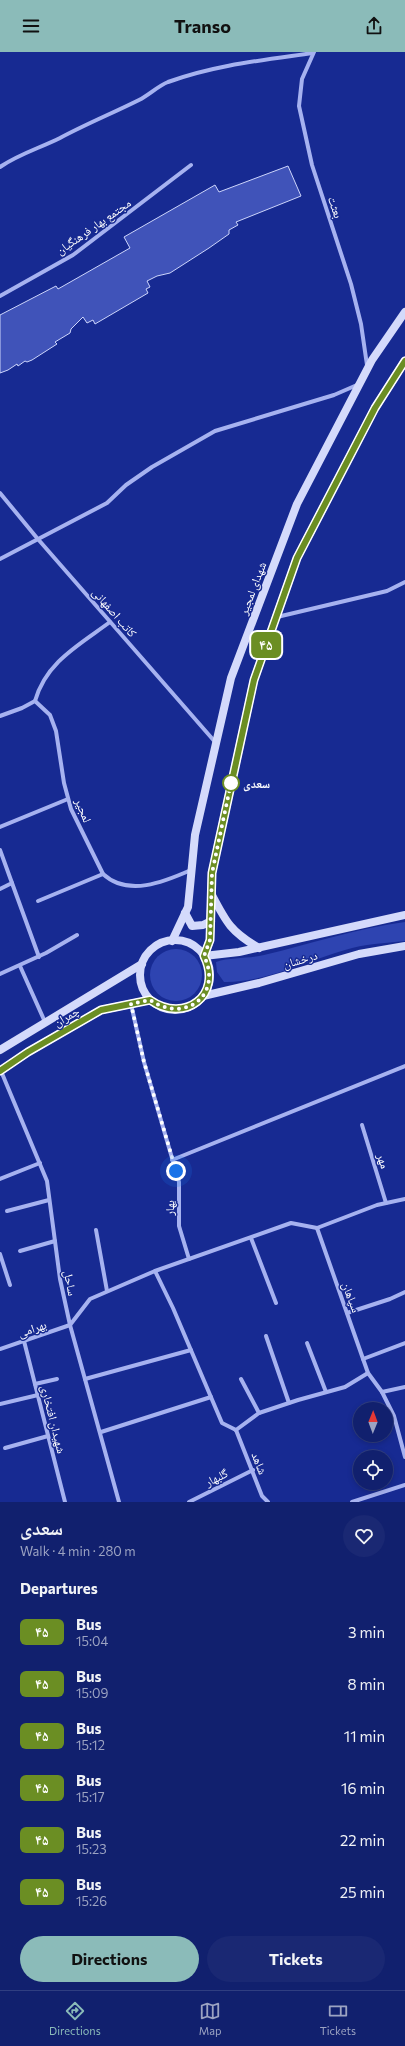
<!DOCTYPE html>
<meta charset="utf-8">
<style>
body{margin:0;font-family:Commissioner,"Noto Naskh Arabic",sans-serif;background:#1a2873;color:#f1f3f6;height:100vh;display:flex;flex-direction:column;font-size:15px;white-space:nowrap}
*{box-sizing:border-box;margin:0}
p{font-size:13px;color:#9ca3c2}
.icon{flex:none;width:22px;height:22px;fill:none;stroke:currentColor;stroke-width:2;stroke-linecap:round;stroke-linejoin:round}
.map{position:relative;height:1450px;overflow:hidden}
.details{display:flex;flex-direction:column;background:#11206e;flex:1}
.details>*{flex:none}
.badge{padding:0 8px;border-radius:6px;font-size:14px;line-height:26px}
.needle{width:26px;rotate:1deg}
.buttons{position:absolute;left:353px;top:1350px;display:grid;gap:8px}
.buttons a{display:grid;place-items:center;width:40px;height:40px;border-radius:50%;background:#11206e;box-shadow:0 2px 6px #0003,0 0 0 1px #303e81;font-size:20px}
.you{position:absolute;width:20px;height:20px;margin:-10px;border:3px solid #fff;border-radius:50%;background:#1a73e8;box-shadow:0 0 0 6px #1a73e833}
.map>.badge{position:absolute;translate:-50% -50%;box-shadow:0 0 0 2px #fff}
h2{padding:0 20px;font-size:15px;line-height:36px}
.round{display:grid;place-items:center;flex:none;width:42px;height:42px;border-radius:21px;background:#1a2873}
.headline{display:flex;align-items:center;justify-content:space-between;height:68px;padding:0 20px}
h1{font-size:19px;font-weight:700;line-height:30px}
.cta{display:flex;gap:8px;margin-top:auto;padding:8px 20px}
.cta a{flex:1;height:46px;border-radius:24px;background:#8bbbb9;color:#111;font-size:16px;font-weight:700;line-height:46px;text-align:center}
.cta a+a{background:#1a2873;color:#f1f3f6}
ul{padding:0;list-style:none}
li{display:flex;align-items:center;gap:12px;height:52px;padding:0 20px}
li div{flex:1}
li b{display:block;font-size:15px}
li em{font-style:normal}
li .badge{min-width:44px;font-weight:700;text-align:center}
header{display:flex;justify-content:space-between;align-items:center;height:52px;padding:0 20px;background:#8bbbb9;color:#111;font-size:18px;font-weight:700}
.tabs{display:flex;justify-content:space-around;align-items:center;height:56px;border-top:1px solid #303e81;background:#11206e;font-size:11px;color:#9ca3c2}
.tabs a{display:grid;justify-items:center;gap:2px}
.tabs .on{color:#8bbbb9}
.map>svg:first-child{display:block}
.green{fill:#2e44b1}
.building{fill:#4053b9;stroke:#cdd5fb}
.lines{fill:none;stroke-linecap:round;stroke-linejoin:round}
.street{stroke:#a6b2f0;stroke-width:4}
.secondary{stroke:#d4dafb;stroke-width:8}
.line-casing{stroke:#fff;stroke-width:9}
.line{stroke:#6b8e23;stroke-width:6}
.walk{stroke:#fff;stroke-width:4;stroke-dasharray:0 7.2}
.stop-dot{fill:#fff;stroke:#6b8e23;stroke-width:2}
.labels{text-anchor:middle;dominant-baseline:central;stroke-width:3;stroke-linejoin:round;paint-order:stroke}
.street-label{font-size:12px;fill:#fff;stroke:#172a92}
.stop-label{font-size:12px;font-weight:bold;fill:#fff;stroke:#172a92;text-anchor:start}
</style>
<header><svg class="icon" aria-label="menu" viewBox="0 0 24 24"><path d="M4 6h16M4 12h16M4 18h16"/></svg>Transo<svg class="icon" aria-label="share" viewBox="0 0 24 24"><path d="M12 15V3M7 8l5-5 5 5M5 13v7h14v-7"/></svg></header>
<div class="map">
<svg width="405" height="1450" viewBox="0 0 405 1450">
<rect width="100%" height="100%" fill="#172a92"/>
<g class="green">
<path d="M 405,870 L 405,889 C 385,891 364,892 345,898 C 308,909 262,931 224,930 L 217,920 L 216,910 C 231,905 248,907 264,903 C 311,892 357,876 405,870 Z"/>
<circle cx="176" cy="923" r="26"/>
</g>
<polygon class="building" points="288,114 301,144 236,170 238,173 229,178 229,182 209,196 170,221 157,224 147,229 150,235 146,237 148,241 95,272 93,268 87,271 83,265 71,277 70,281 55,290 57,292 32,308 27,310 25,309 18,314 17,312 8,318 0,321 0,263 56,234 58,237 130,196 124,185 215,133 219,140"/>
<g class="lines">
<g class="street">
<polyline points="314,0 302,27 299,54 312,113 351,232 361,272 367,313"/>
<path d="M 0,115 C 19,102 40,96 60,86 C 86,72 113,61 139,48 C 149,43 158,34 168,30 C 214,13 264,8 313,1"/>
<polyline points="0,244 73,203 191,113"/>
<polyline points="0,441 37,486 216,691"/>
<polyline points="0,507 107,451 126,433 152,415 215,379 334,343 357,333"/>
<polyline points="277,565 387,539 405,530"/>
<path d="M 35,649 C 46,610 79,593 110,570"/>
<path d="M 0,664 L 22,656 L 35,649 L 50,663 L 56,679 L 64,731 L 71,757 L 103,822 C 128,845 164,830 191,818"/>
<polyline points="0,775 68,747"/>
<polyline points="0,798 12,831 0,837"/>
<polyline points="12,831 39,905"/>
<polyline points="38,849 103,822"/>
<polyline points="20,914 45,970"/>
<polyline points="0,922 46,901 77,883"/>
<polyline points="131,952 144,1010 179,1130 179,1174 189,1207"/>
<polyline points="1,1019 47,1129 60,1227 70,1273 119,1450"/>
<polyline points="362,1073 386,1151"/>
<polyline points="172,1108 405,1014"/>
<polyline points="0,1127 40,1111"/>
<polyline points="7,1159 49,1148"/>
<polyline points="317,1176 368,1321 382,1340 394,1364 405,1405"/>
<polyline points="96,1178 107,1239"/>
<polyline points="251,1186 276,1251"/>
<polyline points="20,1199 55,1189"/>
<polyline points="0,1202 10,1233"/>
<polyline points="155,1219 173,1256 222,1371 236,1378"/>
<polyline points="347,1261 390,1247 405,1240"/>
<polyline points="266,1284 289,1351"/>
<polyline points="24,1289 65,1450"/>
<polyline points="307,1291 326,1340"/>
<polyline points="0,1297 70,1273 90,1247 155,1219 291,1171 317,1176 377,1153 405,1147"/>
<polyline points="363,1307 405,1291"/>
<polyline points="85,1327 191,1298"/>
<polyline points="241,1327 259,1361"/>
<polyline points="35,1332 57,1327"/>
<polyline points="382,1340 405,1335"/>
<polyline points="0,1352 38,1343"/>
<polyline points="236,1378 259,1361 298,1348 345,1335 368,1321"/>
<polyline points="236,1378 262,1444 268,1450"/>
<polyline points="101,1380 211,1345"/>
<polyline points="5,1396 48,1384"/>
<polyline points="189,1450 253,1418"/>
<polyline points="352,1450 405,1433"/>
</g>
<g class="secondary">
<path d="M 212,843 C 226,870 231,880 259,896"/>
<polyline points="185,861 192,874 203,873 211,869"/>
<circle cx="175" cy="923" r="35"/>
<polyline points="172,889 188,855 195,783 231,626 297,452 372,308 405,260"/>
<polyline points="204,904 210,888 212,821 254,628 297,506 375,356 405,309"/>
<polyline points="204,904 239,900 405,863"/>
<polyline points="203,944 259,931 359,902 405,894"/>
<polyline points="0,998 142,912"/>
<polyline points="0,1019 28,1000 101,958 150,948"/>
</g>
</g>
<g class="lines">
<defs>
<path id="line" d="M 0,1019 L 28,1000 L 101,958 L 150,948 C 185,972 223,943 204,904 L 210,888 L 212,821 L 254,628 L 297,506 L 375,356 L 405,309"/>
</defs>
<use href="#line" class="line-casing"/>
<use href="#line" class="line"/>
<path class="walk" d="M 176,1119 L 144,1010 L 131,952 L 150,948 C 185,972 223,943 204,904 L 210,888 L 212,821 L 231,731"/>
</g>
<circle class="stop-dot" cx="231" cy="731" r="8"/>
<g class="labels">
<g class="street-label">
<text transform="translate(336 155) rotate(72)">بعثت</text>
<text transform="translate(93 174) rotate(-35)">مجتمع بهار فرهنگیان</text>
<text transform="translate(252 536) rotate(-69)">شهدای لمجیر</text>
<text transform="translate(115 560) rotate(49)">کاتب اصفهانی</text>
<text transform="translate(84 758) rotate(68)">لمجیر</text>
<text transform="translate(300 907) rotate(-16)">درخشان</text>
<text transform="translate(66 964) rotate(-30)">چمران</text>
<text transform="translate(384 1109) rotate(73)">مهر</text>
<text transform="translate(169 1156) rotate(-90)">بهار</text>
<text transform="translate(71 1231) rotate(79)">ساحل</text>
<text transform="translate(352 1245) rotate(70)">سپاهان</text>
<text transform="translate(32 1276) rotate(-19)">بهرامی</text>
<text transform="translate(54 1367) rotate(76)">شهیدان افتخاری</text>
<text transform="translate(260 1411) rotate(69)">شاهد</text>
<text transform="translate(216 1425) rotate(-27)">گلبهار</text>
</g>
<g class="stop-label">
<text x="243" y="731">سعدی</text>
</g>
</g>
</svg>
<div class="buttons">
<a><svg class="needle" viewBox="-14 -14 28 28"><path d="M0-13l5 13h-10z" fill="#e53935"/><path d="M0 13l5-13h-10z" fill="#9ca3c2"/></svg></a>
<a><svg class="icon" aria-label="locate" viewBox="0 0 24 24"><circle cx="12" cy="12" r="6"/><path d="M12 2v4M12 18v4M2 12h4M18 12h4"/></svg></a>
</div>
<div class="you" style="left:176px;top:1119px"></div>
<b class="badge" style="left:266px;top:593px;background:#6b8e23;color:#fff">۴۵</b>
</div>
<section class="details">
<div class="headline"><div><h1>سعدی</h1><p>Walk · 4 min · 280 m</p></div><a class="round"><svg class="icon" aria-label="heart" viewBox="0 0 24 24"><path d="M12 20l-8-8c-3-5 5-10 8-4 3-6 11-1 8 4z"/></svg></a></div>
<h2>Departures</h2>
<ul>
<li><span class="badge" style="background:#6b8e23;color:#fff">۴۵</span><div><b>Bus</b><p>15:04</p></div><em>3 min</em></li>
<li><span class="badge" style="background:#6b8e23;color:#fff">۴۵</span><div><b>Bus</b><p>15:09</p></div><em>8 min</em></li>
<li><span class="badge" style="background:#6b8e23;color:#fff">۴۵</span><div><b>Bus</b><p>15:12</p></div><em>11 min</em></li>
<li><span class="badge" style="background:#6b8e23;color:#fff">۴۵</span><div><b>Bus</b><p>15:17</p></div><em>16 min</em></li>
<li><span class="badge" style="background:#6b8e23;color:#fff">۴۵</span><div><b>Bus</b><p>15:23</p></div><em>22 min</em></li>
<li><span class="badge" style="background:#6b8e23;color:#fff">۴۵</span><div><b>Bus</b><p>15:26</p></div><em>25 min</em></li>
</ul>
<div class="cta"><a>Directions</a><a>Tickets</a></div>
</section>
<nav class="tabs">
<a class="on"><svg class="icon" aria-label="directions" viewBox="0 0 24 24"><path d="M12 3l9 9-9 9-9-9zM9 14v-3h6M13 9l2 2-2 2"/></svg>Directions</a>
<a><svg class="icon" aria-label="map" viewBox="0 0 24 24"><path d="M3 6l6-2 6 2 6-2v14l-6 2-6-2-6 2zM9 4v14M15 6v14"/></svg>Map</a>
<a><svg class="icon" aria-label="tickets" viewBox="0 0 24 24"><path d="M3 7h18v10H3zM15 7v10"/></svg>Tickets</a>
</nav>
